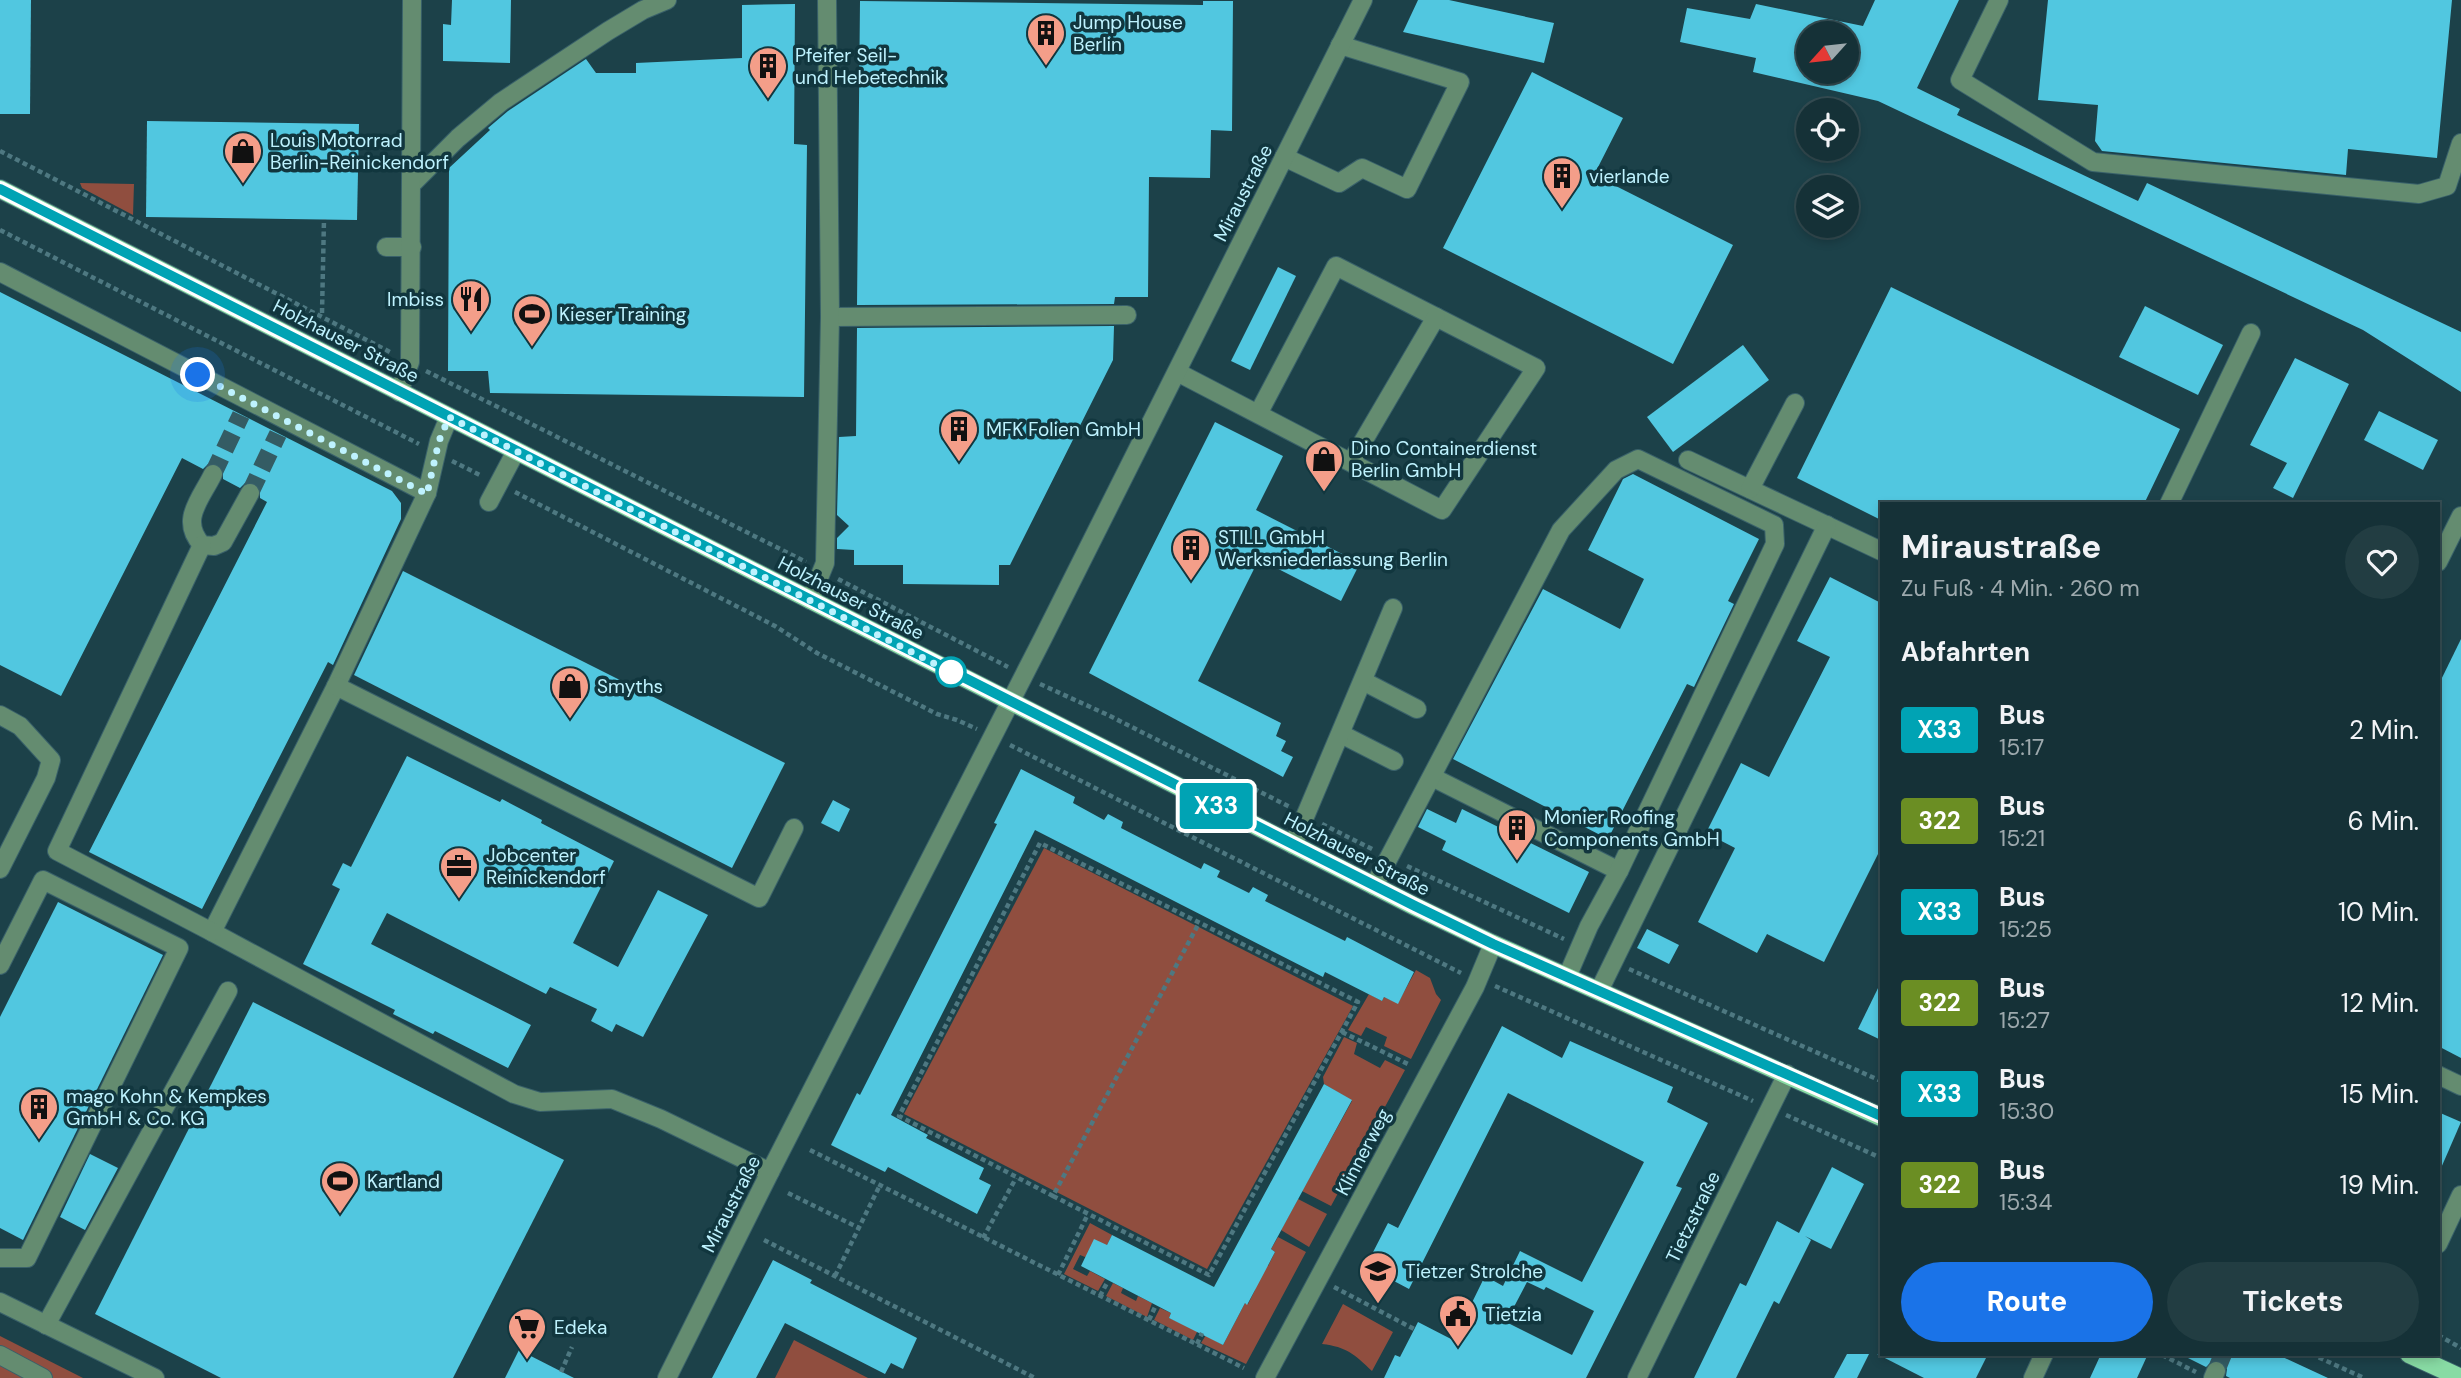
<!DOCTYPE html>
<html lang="de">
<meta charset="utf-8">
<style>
body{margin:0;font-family:"DM Sans",sans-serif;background:#223d42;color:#f1f3f6;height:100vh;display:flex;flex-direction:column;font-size:26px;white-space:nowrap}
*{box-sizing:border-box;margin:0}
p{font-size:23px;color:#9da9ad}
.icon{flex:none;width:38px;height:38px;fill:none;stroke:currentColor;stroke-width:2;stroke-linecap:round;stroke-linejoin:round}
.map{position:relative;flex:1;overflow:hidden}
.drawer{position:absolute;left:1880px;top:502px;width:560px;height:854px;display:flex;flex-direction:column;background:#153137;border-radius:0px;box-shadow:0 4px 10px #0003,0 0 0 2px #344c52}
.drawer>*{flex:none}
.badge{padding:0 14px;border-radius:5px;font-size:24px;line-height:46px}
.needle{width:46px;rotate:243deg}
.fabs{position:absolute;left:1796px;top:21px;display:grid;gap:14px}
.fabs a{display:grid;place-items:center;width:63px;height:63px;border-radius:50%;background:#153137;box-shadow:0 4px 10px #0003,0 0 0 2px #344c52;font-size:35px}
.you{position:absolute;width:35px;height:35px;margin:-18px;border:5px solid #fff;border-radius:50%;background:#1a73e8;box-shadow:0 0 0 10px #1a73e833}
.map>.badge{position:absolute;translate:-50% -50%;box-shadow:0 0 0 4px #fff}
h2{padding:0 21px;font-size:26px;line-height:63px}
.round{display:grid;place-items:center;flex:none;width:74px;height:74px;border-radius:37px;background:#223d42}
.overview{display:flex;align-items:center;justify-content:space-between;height:119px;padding:0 21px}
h1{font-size:33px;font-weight:800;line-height:52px}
.button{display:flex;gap:14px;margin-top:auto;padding:14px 21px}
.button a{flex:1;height:80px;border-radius:42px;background:#1a73e8;color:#fff;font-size:28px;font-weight:800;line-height:80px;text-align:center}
.button a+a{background:#223d42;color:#f1f3f6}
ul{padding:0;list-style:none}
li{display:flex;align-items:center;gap:21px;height:91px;padding:0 21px}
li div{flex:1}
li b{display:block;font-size:26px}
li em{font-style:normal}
li .badge{min-width:77px;font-weight:700;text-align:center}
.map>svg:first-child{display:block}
.green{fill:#904e3f}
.building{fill:#51c7e0;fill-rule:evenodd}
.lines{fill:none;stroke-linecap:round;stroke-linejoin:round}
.minor-tunnel{stroke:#345c64;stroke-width:18;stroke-dasharray:18 9;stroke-linecap:butt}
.minor-casing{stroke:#39616a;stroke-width:20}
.major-casing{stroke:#39616a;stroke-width:20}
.path{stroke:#4e7881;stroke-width:4.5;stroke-dasharray:5 3.5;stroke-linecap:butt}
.minor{stroke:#648c70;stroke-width:18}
.major{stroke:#88dba4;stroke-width:18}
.line-casing{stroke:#fff;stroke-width:16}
.line{stroke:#00a3b4;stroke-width:10}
.walk{stroke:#bef2fe;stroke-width:7;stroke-dasharray:0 12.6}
.stop-dot{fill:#fff;stroke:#00a3b4;stroke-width:3.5}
.labels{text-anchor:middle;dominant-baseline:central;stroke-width:7;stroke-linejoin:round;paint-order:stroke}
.poi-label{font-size:19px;fill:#bef2fe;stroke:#11363e;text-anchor:start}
.street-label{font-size:19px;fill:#bef2fe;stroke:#11363e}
</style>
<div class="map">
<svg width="2461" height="1378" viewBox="0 0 2461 1378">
<rect width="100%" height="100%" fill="#1c4149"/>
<g class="green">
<polygon points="80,183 134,184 133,215 82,188"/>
<polygon points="1044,848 1353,1006 1207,1269 904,1114"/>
<polygon points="1416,970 1430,978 1436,994 1441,1000 1411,1059 1384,1046 1387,1037 1366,1027 1361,1036 1348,1030 1369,994 1382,1001 1384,997 1398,1003"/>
<polygon points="1344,1037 1357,1043 1354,1054 1380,1068 1385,1060 1405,1070 1331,1206 1302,1191 1352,1101 1324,1084 1323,1077"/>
<polygon points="1298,1199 1327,1214 1309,1247 1281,1230"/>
<polygon points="1090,1223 1112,1235 1107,1245 1085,1257 1080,1255 1073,1269 1087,1276 1090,1271 1105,1279 1098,1291 1064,1274"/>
<polygon points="1278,1237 1306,1252 1246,1364 1201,1343 1206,1335 1223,1345 1245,1303 1248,1304 1255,1290 1262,1264 1268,1266 1275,1252 1271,1249"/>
<polygon points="1113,1283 1123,1288 1121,1293 1136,1301 1138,1296 1152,1303 1147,1317 1106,1296"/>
<path d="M 1343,1304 L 1393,1332 L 1372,1371 C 1354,1354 1347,1347 1322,1344 Z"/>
<polygon points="1160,1308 1171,1313 1169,1318 1198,1330 1193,1340 1154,1320"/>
<polygon points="0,1336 83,1378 0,1378"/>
<polygon points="794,1340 868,1378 775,1378"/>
</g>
<g class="building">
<polygon points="0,0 31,0 30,114 0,114"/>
<polygon points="452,0 511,0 510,63 443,61 443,24 451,25"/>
<polygon points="1418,0 1449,0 1554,23 1544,63 1403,32"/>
<path d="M 1875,0 L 1959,0 L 1917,88 L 1960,109 L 1957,115 L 2138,201 L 2147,183 L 2461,332 L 2461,392 L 2363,330 L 1878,101 L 1753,72 L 1756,58 L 1680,42 L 1687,8 L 1750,19 L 1756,4 L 1863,26 ZM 1808,33 L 1846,33 L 1846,72 L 1808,72 Z"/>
<polygon points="2048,0 2452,0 2437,158 2348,149 2346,175 2102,151 2095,141 2098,105 2038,100"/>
<polygon points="860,1 1203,5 1203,1 1233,1 1232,131 1211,130 1210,178 1149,177 1148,297 1115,297 1114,304 857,305"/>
<polygon points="795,4 794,144 807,145 804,397 490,393 488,371 448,371 449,168 490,130 488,128 508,111 586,59 596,73 636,73 636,63 742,58 742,5"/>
<polygon points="1532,72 1623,118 1594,175 1733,245 1673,364 1443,248"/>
<polygon points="147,121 359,124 357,220 146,217"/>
<polygon points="1278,267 1296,276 1250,370 1231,361"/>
<polygon points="1891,287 2180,429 2144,504 1881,504 1881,520 1797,478"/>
<polygon points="0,292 392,491 401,503 401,519 333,665 328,662 202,909 89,852 267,502 260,498 260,488 255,483 245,483 240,488 223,479 223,469 218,464 208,464 203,469 182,458 61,696 0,665"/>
<polygon points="2145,306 2223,345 2198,395 2119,357"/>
<polygon points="1114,326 1113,360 1010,565 999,565 999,585 903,584 903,565 854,565 854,550 837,549 837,538 849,526 837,515 839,437 856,436 857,328"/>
<polygon points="1743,345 1769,380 1673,452 1647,417"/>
<polygon points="2295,358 2349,384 2293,498 2273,488 2287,463 2250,445"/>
<polygon points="2379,411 2438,440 2423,470 2364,440"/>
<polygon points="1215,422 1283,456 1256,510 1360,563 1341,601 1259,559 1198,681 1281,723 1276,736 1286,741 1281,751 1293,757 1283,777 1089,673"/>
<polygon points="1633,474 1759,539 1728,601 1734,604 1694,687 1687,684 1608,839 1453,759 1543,589 1620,629 1644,579 1588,550 1623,479"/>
<polygon points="403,571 785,763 732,868 354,675"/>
<polygon points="1830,577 1881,603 1881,848 1824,962 1767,934 1757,953 1698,922 1735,848 1706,833 1741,763 1769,777 1830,657 1797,641"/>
<polygon points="2461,639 2461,1058 2438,1046 2438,686"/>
<polygon points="407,756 500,802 502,799 542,820 541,823 614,861 573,943 618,967 658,890 708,915 643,1037 616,1024 612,1032 591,1021 597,1009 550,987 546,994 387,913 371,944 531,1025 508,1068 435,1031 433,1034 393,1014 395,1010 303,964 340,889 332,885 343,863 351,867"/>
<polygon points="1021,769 1075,797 1073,803 1104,820 1108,814 1123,822 1121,828 1201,869 1204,863 1220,871 1217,877 1249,893 1253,887 1268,895 1265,901 1345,941 1347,937 1414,972 1398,1004 1384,997 1382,1001 1325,972 1323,977 1035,830 891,1115 928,1135 926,1138 984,1168 979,1179 991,1185 977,1214 888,1167 885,1172 831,1145 857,1093 860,1095 978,862 997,824 994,823"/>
<polygon points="833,800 850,809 839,832 821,823"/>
<polygon points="1427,809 1456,823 1462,809 1589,872 1569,913 1442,850 1446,841 1418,827"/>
<polygon points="58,902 163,955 23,1240 0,1228 0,1017"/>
<polygon points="1647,929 1679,945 1669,964 1637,948"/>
<polygon points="1881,982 1881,1040 1858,1029"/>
<polygon points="253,1002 564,1160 453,1378 221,1378 95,1314"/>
<path d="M 1502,1026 L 1562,1058 L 1570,1041 L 1673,1087 L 1667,1102 L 1708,1123 L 1676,1186 L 1682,1188 L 1586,1378 L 1384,1378 L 1395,1355 L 1400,1357 L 1418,1322 L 1451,1339 L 1460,1322 L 1462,1323 L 1485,1276 L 1503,1286 L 1520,1251 L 1582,1282 L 1644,1162 L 1508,1093 L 1409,1289 L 1375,1271 L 1380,1263 L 1370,1258 L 1388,1223 L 1398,1228 ZM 1527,1282 L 1544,1290 L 1546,1287 L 1594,1311 L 1572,1355 L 1506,1322 Z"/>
<polygon points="1324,1084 1352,1100 1271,1249 1275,1252 1263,1275 1247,1305 1245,1303 1223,1345 1169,1318 1171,1313 1081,1266 1094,1239 1107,1245 1112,1235 1214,1287"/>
<polygon points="2438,1112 2461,1122 2438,1175"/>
<polygon points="90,1154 118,1168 85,1230 60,1217"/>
<polygon points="1832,1167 1864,1184 1831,1249 1805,1236 1811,1240 1779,1304 1774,1301 1736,1378 1694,1378 1740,1283 1746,1286 1777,1221 1799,1233"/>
<polygon points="773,1260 812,1280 810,1283 917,1338 903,1369 891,1363 885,1374 785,1323 756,1378 712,1378"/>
<polygon points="519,1350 574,1378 505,1378"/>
<polygon points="1847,1354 1869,1354 1857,1378 1834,1378"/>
<polygon points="1877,1354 1988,1354 1976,1378 1924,1378"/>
<polygon points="2101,1354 2148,1354 2137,1378 2090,1378"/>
<polygon points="2180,1354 2276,1354 2328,1378 2230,1378 2226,1376 2227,1369 2221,1361 2214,1360 2206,1367"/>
</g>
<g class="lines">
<g class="minor-tunnel">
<polyline points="213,474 241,415"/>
<polyline points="250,493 278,434"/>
<polyline points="2216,1371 2223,1354"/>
</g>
<defs>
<g id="minor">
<polyline points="1999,0 1960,80 2093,162 2419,194 2447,186 2461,143"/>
<polyline points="1284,157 1339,183 1362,168 1407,189 1460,82 1340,45"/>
<polyline points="413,183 458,138 501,102 608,31 643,10 667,0"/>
<polyline points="386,247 412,247"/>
<polyline points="0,272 427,493"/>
<polyline points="830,317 1127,315"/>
<polyline points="1177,372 1442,510 1536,368 1336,266 1258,414"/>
<polyline points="399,392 410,362 412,0"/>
<polyline points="449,417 439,441 427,493 336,686 212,932 514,1094 540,1102 612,1099 661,1119 770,1172"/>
<polyline points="1688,460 1881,551"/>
<polyline points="1351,462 1436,317"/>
<path d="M 213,474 C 201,499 179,520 202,545 L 214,546 L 223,542 L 250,493"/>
<polyline points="1750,489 1795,403"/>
<polyline points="489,502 516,451"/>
<polyline points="2169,504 2251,333"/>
<polyline points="202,545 57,851 212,932"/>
<polyline points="2438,562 2461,516"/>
<polyline points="810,600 825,563 830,317 827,0"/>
<polyline points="1363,681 1417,709"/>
<polyline points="336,686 759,898 794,828"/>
<polyline points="0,715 20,726 51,760 46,778 0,869"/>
<polyline points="1341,734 1394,761"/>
<polyline points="1432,777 1619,871"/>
<polyline points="1293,845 1393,608"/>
<polyline points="1374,886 1561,530 1616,470 1638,459 1774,525 1775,544 1619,871 1589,926 1567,977"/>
<polyline points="0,965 43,880 179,948 27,1258 0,1258"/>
<polyline points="1599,991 1827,525"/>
<polyline points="2438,1075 2461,1086"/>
<polyline points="2438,1244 2461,1195"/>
<polyline points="0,1302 155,1378"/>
<polyline points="46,1325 228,991"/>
<polyline points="0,1355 43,1378"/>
<polyline points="667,1378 770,1172 1043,638 1363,0"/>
<polyline points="1265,1378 1475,987 1493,944"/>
<polyline points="1637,1378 1787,1074"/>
<polyline points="2033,1378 2044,1354"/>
<polyline points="2213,1378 2216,1371"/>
</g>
<g id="major">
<polyline points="0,189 1414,906 1493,944 1881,1117"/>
<polyline points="2409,1354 2461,1378"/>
</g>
</defs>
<use href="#minor" class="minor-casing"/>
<use href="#major" class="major-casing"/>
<g class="path">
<polyline points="0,151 390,352"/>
<polyline points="0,230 419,444"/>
<polyline points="322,313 324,219"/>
<polyline points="426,371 806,562"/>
<polyline points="452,461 482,476"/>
<polyline points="515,492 775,626 817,653 937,714 957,720 977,729"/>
<polyline points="838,579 1008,667"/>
<polyline points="1040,684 1108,715 1290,807"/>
<polyline points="1010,745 1461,973"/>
<polyline points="1322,824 1374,850"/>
<polyline points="1407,866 1564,939"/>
<polyline points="1629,969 1881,1081"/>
<polyline points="1495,986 1753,1101"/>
<polyline points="1342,1032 1410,1065"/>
<polyline points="1786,1115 1881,1158"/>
<polyline points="810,1150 1244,1368"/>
<polyline points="788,1193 859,1228"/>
<polyline points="1053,1196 1209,1275 1358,1002 1040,843 899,1116 1053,1196 1199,923"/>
<polyline points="983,1238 1016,1178"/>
<polyline points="764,1240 1035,1378"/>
<polyline points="1058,1275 1088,1214"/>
<polyline points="835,1276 880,1185"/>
<polyline points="1334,1287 1414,1329"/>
<polyline points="1100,1296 1108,1281"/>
<polyline points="1149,1320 1156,1305"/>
<polyline points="2438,1335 2461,1348"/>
<polyline points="1197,1344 1202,1333"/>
<polyline points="2311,1354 2364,1378"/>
<polyline points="2162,1355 2196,1372"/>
<polyline points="561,1372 572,1347"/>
</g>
<use href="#minor" class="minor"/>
<use href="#major" class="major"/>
</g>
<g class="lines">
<defs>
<polyline id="line" points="0,189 1415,906 1493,944 1881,1116"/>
</defs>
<use href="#line" class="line-casing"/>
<use href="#line" class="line"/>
<polyline class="walk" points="198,375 427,494 439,441 449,417 951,672"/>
</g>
<defs>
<symbol id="building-pin" viewBox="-11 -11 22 30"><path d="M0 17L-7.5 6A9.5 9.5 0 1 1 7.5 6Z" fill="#f49e89" stroke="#11363e"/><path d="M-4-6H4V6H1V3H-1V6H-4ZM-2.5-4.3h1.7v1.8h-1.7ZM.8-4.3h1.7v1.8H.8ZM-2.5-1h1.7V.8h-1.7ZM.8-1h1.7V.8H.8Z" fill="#111"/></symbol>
<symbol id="shop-pin" viewBox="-11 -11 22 30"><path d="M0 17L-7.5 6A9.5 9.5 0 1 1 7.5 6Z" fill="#f49e89" stroke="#11363e"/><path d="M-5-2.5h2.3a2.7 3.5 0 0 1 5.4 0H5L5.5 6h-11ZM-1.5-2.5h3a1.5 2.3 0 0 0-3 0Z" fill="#111"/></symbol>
<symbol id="restaurant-pin" viewBox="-11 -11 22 30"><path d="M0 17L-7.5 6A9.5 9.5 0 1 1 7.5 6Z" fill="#f49e89" stroke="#11363e"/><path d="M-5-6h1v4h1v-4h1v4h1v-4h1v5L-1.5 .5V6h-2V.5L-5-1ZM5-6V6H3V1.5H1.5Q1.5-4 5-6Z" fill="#111"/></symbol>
<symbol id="stadium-pin" viewBox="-11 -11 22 30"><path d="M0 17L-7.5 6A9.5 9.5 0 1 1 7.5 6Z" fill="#f49e89" stroke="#11363e"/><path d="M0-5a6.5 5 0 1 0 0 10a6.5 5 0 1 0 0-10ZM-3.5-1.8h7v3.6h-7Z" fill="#111"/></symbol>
<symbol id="office-pin" viewBox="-11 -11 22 30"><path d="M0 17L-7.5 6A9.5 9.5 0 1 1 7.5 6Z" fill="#f49e89" stroke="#11363e"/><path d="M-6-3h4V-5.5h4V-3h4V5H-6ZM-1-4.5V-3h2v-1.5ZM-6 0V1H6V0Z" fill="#111"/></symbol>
<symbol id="school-pin" viewBox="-11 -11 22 30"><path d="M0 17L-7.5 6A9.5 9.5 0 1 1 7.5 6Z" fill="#f49e89" stroke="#11363e"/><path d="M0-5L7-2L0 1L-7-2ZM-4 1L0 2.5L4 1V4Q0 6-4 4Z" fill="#111"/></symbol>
<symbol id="civic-pin" viewBox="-11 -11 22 30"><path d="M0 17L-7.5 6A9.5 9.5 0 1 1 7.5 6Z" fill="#f49e89" stroke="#11363e"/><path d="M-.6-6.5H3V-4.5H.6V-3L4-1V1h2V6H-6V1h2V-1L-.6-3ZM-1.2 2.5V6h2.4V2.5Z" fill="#111"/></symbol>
<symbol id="supermarket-pin" viewBox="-11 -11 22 30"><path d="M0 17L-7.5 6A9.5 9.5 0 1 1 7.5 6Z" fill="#f49e89" stroke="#11363e"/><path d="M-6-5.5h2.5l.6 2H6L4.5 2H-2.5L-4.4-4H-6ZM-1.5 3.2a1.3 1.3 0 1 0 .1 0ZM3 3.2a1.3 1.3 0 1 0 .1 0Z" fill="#111"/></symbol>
</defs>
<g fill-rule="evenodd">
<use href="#building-pin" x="1024" y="11" width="44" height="60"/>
<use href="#building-pin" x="746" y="44" width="44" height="60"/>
<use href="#shop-pin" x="221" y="129" width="44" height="60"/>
<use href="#building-pin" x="1540" y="154" width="44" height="60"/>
<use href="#restaurant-pin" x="449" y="277" width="44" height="60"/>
<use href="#stadium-pin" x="510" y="292" width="44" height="60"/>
<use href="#building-pin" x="937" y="407" width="44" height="60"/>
<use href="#shop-pin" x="1302" y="437" width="44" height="60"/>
<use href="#building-pin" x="1169" y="526" width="44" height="60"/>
<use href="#shop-pin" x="548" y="664" width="44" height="60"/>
<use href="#building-pin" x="1495" y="806" width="44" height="60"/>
<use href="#office-pin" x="437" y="844" width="44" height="60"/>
<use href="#building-pin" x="17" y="1085" width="44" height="60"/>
<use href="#stadium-pin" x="318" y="1159" width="44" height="60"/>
<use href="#school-pin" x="1356" y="1249" width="44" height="60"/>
<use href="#civic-pin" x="1436" y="1292" width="44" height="60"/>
<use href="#supermarket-pin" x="505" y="1305" width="44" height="60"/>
</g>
<circle class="stop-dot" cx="951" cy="672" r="14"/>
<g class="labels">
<g class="poi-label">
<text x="1073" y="22">Jump House<tspan x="1073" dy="22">Berlin</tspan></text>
<text x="795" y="55">Pfeifer Seil-<tspan x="795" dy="22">und Hebetechnik</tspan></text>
<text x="270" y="140">Louis Motorrad<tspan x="270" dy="22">Berlin-Reinickendorf</tspan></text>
<text x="1589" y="176">vierlande</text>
<text x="444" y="299" text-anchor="end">Imbiss</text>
<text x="559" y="314">Kieser Training</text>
<text x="986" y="429">MFK Folien GmbH</text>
<text x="1351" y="448">Dino Containerdienst<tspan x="1351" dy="22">Berlin GmbH</tspan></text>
<text x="1218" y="537">STILL GmbH<tspan x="1218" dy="22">Werksniederlassung Berlin</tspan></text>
<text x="597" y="686">Smyths</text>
<text x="1544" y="817">Monier Roofing<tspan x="1544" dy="22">Components GmbH</tspan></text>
<text x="486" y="855">Jobcenter<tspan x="486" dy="22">Reinickendorf</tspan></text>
<text x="66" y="1096">mago Kohn &amp; Kempkes<tspan x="66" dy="22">GmbH &amp; Co. KG</tspan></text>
<text x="367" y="1181">Kartland</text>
<text x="1405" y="1271">Tietzer Strolche</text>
<text x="1485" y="1314">Tietzia</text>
<text x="554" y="1327">Edeka</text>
</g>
<g class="street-label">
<text transform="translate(1243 193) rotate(-63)">Miraustraße</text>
<text transform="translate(346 341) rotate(27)">Holzhauser Straße</text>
<text transform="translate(851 598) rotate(27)">Holzhauser Straße</text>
<text transform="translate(1357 854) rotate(27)">Holzhauser Straße</text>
<text transform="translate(1363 1152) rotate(-62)">Klinnerweg</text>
<text transform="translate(731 1204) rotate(-63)">Miraustraße</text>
<text transform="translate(1693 1217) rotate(-64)">Tietzstraße</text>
</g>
</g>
</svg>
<div class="fabs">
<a><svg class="needle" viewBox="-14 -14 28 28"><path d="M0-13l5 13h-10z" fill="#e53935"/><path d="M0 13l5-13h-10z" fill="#9da9ad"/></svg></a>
<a><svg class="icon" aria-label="locate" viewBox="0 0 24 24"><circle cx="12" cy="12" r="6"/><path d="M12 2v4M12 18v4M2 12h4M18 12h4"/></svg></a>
<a><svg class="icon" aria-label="layers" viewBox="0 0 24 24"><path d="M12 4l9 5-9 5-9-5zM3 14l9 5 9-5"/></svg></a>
</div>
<div class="you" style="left:198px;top:375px"></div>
<b class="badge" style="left:1216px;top:806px;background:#00a3b4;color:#fff">X33</b>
<section class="drawer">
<div class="overview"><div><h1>Miraustraße</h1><p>Zu Fuß · 4 Min. · 260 m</p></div><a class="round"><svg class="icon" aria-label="heart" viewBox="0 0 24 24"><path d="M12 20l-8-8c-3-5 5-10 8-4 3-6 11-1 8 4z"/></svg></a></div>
<h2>Abfahrten</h2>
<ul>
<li><span class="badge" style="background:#00a3b4;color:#fff">X33</span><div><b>Bus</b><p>15:17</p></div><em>2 Min.</em></li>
<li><span class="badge" style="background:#6b8e23;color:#fff">322</span><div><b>Bus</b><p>15:21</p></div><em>6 Min.</em></li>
<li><span class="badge" style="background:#00a3b4;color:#fff">X33</span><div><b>Bus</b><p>15:25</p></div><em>10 Min.</em></li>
<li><span class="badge" style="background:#6b8e23;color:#fff">322</span><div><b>Bus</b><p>15:27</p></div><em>12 Min.</em></li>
<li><span class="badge" style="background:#00a3b4;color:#fff">X33</span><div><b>Bus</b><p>15:30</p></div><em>15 Min.</em></li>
<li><span class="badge" style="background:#6b8e23;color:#fff">322</span><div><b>Bus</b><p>15:34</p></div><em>19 Min.</em></li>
</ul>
<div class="button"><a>Route</a><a>Tickets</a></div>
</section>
</div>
